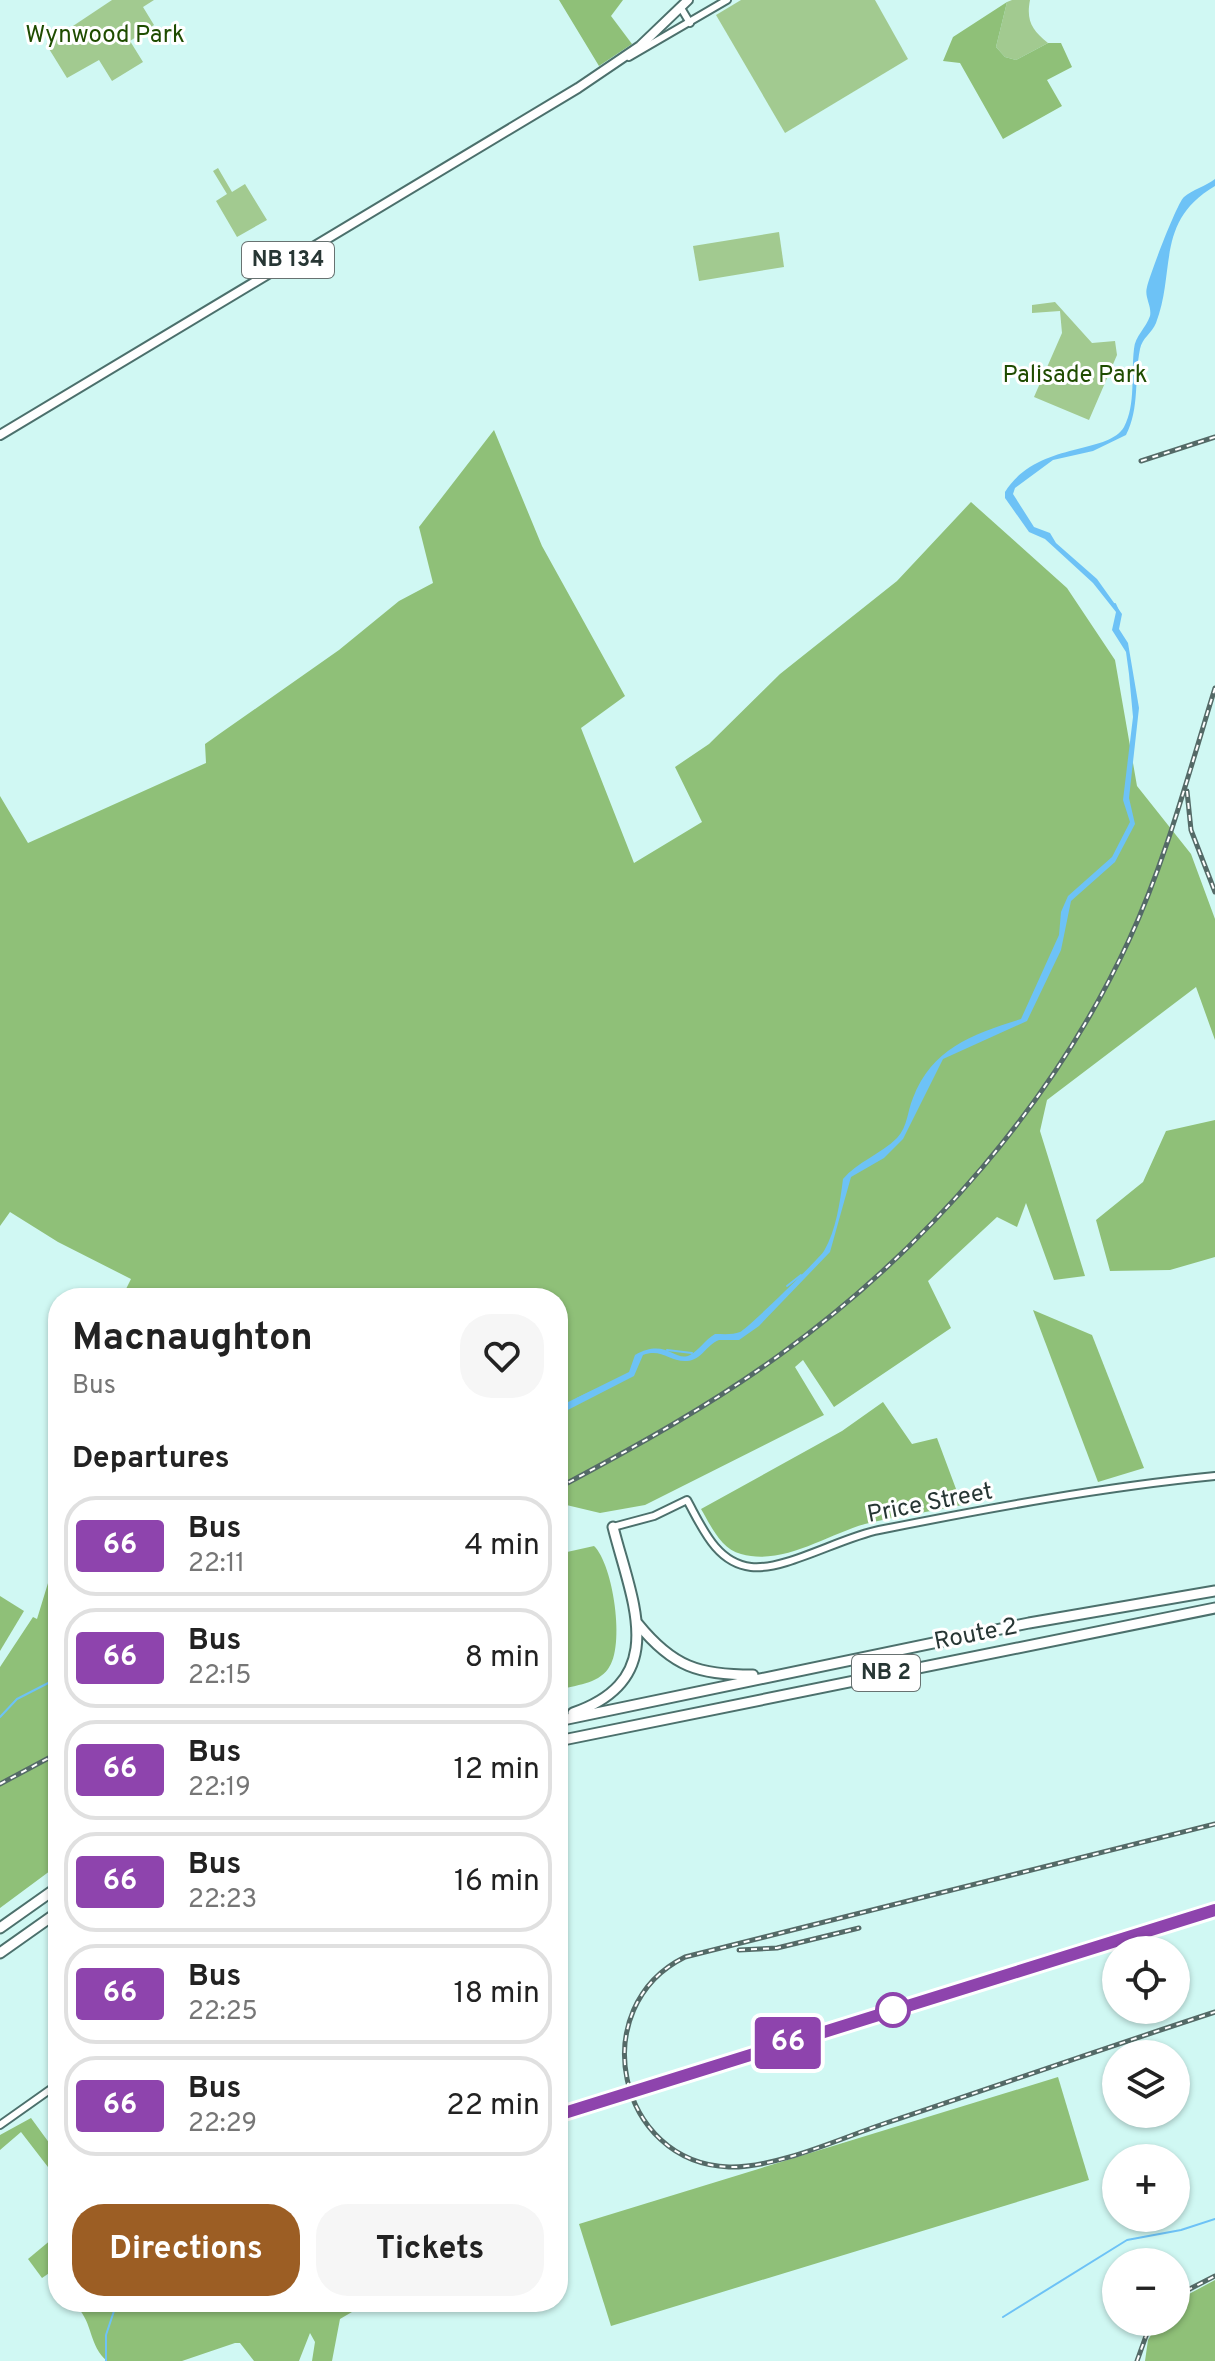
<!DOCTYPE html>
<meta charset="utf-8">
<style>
body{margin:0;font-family:Overpass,sans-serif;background:#f6f6f6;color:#222;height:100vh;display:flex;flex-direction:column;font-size:30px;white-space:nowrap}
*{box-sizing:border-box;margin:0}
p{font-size:26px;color:#767676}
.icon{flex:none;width:44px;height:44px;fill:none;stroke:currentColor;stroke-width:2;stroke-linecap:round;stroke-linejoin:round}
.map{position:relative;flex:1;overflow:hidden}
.side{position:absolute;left:48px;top:1288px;width:520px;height:1024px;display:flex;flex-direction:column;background:#fff;border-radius:32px;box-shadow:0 2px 6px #0004}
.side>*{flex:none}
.badge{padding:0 16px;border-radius:6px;font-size:28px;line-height:52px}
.buttons{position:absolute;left:1102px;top:1936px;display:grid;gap:16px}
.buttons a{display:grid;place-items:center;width:88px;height:88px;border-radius:50%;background:#fff;box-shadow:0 2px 6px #0004;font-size:40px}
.map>.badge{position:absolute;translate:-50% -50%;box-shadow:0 0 0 4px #fff}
h2{padding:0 24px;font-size:30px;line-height:72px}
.round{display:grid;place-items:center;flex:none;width:84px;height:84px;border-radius:32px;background:#f6f6f6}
.overview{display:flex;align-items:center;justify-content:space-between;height:136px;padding:0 24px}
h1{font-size:38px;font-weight:700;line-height:60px}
.primary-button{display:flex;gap:16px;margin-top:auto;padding:16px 24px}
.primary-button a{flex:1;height:92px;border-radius:32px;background:#9c5e24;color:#fff;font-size:32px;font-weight:700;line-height:92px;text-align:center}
.primary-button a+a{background:#f6f6f6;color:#222}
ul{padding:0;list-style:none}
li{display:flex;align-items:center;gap:24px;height:100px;margin:0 16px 12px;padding:0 8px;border:4px solid #e0e0e0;border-radius:32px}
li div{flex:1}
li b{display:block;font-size:30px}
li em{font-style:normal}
li .badge{min-width:88px;font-weight:700;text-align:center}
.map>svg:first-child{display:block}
.green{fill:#a2ca90}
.forest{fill:#8fc078}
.water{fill:#6dc2f6}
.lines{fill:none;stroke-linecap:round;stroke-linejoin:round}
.stream{stroke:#6dc2f6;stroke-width:2}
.tertiary-casing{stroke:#4c706c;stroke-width:10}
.primary-casing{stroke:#4c706c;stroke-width:12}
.motorway-casing{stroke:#4c706c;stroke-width:13}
.tertiary{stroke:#fff;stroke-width:6}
.primary{stroke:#fff;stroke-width:8}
.motorway{stroke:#fff;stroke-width:9}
.rail-casing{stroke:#546a67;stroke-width:5}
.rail{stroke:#fff;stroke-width:2;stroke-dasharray:6;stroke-linecap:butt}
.line-casing{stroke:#fff;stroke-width:18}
.line{stroke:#8e44ad;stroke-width:12}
.stop-dot{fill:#fff;stroke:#8e44ad;stroke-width:4}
.labels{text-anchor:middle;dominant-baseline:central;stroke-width:6;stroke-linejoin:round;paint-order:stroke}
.shield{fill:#fff;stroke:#687271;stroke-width:2}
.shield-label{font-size:22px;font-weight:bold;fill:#273634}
.park-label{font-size:24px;fill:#1f4c00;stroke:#fff}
.street-label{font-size:24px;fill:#273634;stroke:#fff}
</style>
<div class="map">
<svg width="1215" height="2361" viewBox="0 0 1215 2361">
<rect width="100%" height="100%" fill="#d0f8f3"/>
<g class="green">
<polygon points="112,0 154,0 143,7 154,25 130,41 143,62 112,81 99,60 67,78 46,44"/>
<polygon points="741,0 875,0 908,59 785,133 716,15"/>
<path d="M 1012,0 L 1030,0 C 1026,21 1032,30 1048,43 L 1016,60 L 1005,57 L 996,47 L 1007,2 Z"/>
<polygon points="218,168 232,192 245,184 267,220 237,237 216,201 227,194 213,171"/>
<polygon points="779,232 784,267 699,281 693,246"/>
<polygon points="1055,302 1092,343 1115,341 1117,355 1089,420 1034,397 1062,333 1060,311 1032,313 1032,305"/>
</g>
<g class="forest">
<polygon points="559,0 623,0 611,16 632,44 599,66"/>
<polygon points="1007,2 996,47 1005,57 1016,60 1048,43 1061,43 1072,67 1047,80 1062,106 1003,139 960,63 943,61 953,37"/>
<polygon points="494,430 542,546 625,696 581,728 634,863 702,822 675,767 709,744 780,674 897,581 971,502 1067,588 1115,660 1137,786 1191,854 1215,919 1215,1040 1196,987 1047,1100 1040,1131 1085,1276 1054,1280 1026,1203 1017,1227 997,1217 928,1281 951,1328 834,1407 803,1360 795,1367 824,1415 645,1505 600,1513 558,1503 558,1298 127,1298 123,1295 131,1279 58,1242 10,1212 0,1226 0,796 28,843 206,763 205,744 339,650 399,601 433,583 419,527"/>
<polygon points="1215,1120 1215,1257 1170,1270 1110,1271 1096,1220 1143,1182 1166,1131"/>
<polygon points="1033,1310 1092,1335 1144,1468 1098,1482"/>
<path d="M 883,1402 L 912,1444 L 937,1438 L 962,1505 C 930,1512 896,1516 865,1524 C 826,1535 783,1566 741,1554 C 721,1549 711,1526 701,1509 L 842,1431 Z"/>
<path d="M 594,1546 C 613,1564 626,1647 608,1669 C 597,1684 576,1685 558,1690 L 558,1554 Z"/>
<polygon points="58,1565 58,1865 0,1908 0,1667 33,1617 37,1619 52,1570"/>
<polygon points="0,1596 24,1611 0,1651"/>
<polygon points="1058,2077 1089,2180 611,2326 579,2224"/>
<polygon points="31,2118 58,2155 58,2180 21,2132 0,2150 0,2135"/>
<polygon points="58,2234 58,2267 42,2278 28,2259"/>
<polygon points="1215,2280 1215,2361 1145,2361 1148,2340 1159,2322 1176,2322 1176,2301"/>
<path d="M 60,2302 L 369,2302 L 340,2319 L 332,2361 L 312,2361 L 315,2342 L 310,2333 L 299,2361 L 254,2361 L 240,2343 L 235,2343 L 182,2361 L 107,2361 C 89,2346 93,2323 77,2307 L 65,2307 Z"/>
</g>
<path class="water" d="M 1215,179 L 1215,186 C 1155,221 1176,271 1156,323 C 1152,333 1142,338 1140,349 C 1134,378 1140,408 1126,435 L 1093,451 L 1053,460 L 1015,488 L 1013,494 L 1034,527 L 1050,533 L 1056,543 L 1097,579 L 1122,614 L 1119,629 L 1128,643 L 1139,708 L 1129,798 L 1135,824 L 1115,862 L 1071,901 L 1061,950 L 1027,1021 L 943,1059 L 903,1139 L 884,1158 L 851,1177 L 830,1252 L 759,1326 L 739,1340 L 719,1340 C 706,1345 702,1360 687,1361 C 669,1362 662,1348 643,1355 L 634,1376 L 558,1415 L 558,1407 L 629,1372 L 635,1355 C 666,1337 675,1363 690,1355 C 698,1351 706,1339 715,1334 C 723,1334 733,1335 740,1332 C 746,1330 820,1258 824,1251 C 836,1231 840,1202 843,1179 C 857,1162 881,1154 897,1138 C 908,1126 907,1112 913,1098 C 932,1048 973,1034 1021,1019 L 1059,935 L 1061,912 L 1068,896 L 1112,857 L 1130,822 L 1123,800 L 1133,717 L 1129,674 L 1126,652 L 1112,630 L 1116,612 L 1093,583 L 1045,539 L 1029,532 L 1005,498 L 1005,492 C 1037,441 1108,455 1124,427 C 1136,405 1131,373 1134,349 C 1135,336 1146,328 1150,316 C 1152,306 1144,297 1147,287 C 1150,274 1177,203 1184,197 C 1192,190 1206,186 1215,179 Z"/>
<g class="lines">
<g class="stream">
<polyline points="1115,604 1120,615"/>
<polyline points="787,1286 801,1275"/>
<polyline points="667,1350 692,1353"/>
<polyline points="577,1399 596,1390"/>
<polyline points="0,1717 17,1699 58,1678"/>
<polyline points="1003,2317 1127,2240 1181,2230 1215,2219"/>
<polyline points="106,2361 106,2335 117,2302"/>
</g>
<defs>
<g id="tertiary">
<polyline points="681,8 690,23"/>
<polyline points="629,57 727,0"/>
<path d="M 613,1527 L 654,1516 L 687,1500 C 702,1527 716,1563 751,1567 C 784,1571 842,1537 879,1530 C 989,1508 1103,1487 1215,1476"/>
<polyline points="558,2115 1215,1910"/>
<polyline points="0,2125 58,2084"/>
</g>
<polyline id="primary" points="0,435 578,88 640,46 688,0"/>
<g id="motorway">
<path d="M 638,1624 C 673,1667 699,1675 753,1675"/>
<path d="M 573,1713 C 671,1679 632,1602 613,1527"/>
<polyline points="558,1721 1029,1623 1215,1591"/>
<polyline points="558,1741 1215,1608"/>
<polyline points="0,1928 58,1887"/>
<polyline points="0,1953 58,1912"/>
</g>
</defs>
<use href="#tertiary" class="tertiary-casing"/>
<use href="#primary" class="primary-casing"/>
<use href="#motorway" class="motorway-casing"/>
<use href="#tertiary" class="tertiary"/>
<use href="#primary" class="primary"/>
<use href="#motorway" class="motorway"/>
<defs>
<g id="rail">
<polyline points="1141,461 1215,437"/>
<polyline points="1187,791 1191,830 1215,892"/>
<path d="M 558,1488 C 635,1447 711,1405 781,1354 C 926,1249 1054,1103 1129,940 C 1166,860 1189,772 1215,688"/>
<polyline points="0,1784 58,1753"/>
<path d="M 1215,1824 L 685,1957 C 584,2007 617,2163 729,2167 C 777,2168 841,2138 886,2123 C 996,2086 1105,2048 1215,2012"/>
<polyline points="739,1950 777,1948 859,1928"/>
<polyline points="1176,2296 1215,2276"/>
<polyline points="1137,2361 1151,2322"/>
</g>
</defs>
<use href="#rail" class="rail-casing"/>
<use href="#rail" class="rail"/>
</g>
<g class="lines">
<defs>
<polyline id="line" points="558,2115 1215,1910"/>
</defs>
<use href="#line" class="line-casing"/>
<use href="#line" class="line"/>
</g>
<circle class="stop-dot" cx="893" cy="2010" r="16"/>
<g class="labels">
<g class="shield">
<rect x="242" y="242" width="92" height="36" rx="6"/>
<rect x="852" y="1655" width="68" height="36" rx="6"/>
</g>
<g class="shield-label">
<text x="288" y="260">NB 134</text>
<text x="886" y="1673">NB 2</text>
</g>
<g class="park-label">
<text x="105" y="36">Wynwood Park</text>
<text x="1075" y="376">Palisade Park</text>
</g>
<g class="street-label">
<text transform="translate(930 1504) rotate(-11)">Price Street</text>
<text transform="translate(976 1635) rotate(-11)">Route 2</text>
</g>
</g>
</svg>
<div class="buttons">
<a><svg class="icon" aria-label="locate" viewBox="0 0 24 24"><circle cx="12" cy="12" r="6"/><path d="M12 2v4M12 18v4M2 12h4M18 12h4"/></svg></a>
<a><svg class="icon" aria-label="layers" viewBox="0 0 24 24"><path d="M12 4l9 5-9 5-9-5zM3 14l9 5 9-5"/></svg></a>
<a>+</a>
<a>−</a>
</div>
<b class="badge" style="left:788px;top:2043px;background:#8e44ad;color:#fff">66</b>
<section class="side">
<div class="overview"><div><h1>Macnaughton</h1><p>Bus</p></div><a class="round"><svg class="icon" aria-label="heart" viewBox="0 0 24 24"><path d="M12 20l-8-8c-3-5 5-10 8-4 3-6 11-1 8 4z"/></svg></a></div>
<h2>Departures</h2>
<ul>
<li><span class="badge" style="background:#8e44ad;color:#fff">66</span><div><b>Bus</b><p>22:11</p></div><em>4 min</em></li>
<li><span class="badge" style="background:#8e44ad;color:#fff">66</span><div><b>Bus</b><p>22:15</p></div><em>8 min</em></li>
<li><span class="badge" style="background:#8e44ad;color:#fff">66</span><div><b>Bus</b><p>22:19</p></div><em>12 min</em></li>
<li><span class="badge" style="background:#8e44ad;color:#fff">66</span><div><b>Bus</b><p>22:23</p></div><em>16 min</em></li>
<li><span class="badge" style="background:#8e44ad;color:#fff">66</span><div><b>Bus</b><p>22:25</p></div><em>18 min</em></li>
<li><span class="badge" style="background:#8e44ad;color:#fff">66</span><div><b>Bus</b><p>22:29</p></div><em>22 min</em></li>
</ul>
<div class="primary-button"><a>Directions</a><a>Tickets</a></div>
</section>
</div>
